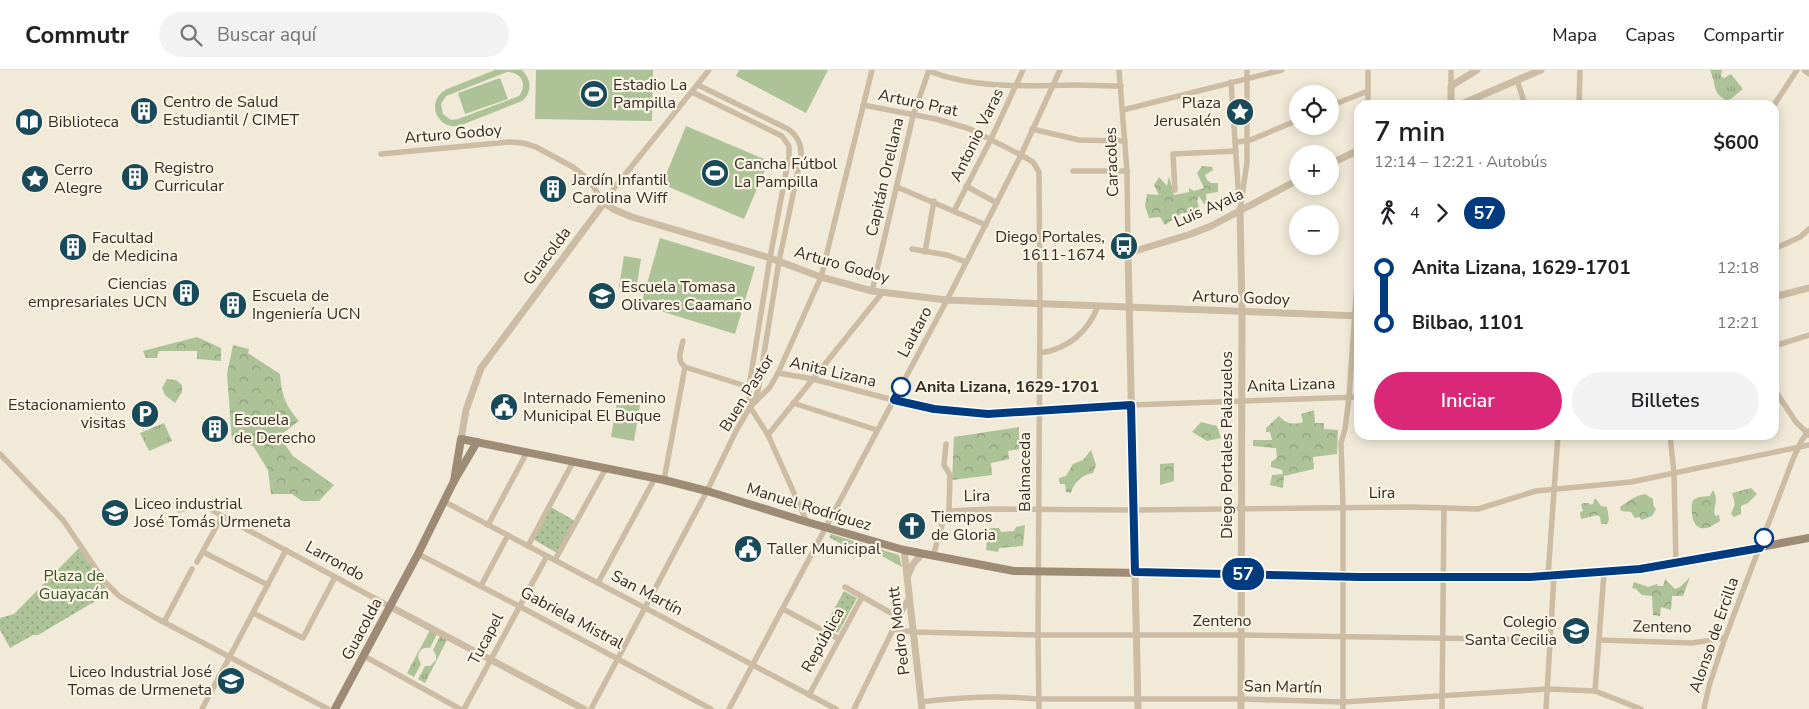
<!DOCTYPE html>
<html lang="es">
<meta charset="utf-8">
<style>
body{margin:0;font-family:"Nunito Sans",sans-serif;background:#f2f2f2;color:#202124;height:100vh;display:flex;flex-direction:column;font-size:19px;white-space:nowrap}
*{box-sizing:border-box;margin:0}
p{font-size:16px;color:#757577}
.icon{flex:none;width:28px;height:28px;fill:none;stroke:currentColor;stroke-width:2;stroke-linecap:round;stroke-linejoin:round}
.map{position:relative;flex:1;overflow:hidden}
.side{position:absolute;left:1354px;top:30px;width:425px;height:340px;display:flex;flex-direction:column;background:#fff;border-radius:15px;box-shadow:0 2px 12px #0003}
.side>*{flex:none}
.badge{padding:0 10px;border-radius:16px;font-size:18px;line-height:32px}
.fabs{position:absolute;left:1289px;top:15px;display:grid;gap:10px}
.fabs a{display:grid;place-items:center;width:50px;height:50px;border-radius:50%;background:#fff;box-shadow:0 2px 12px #0003;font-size:25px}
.map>.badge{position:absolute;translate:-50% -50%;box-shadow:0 0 0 2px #fff}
.legs{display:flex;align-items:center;gap:8px;height:55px;padding:0 20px;font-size:16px}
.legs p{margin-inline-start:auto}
.headline{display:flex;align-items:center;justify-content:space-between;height:85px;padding:0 20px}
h1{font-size:28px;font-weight:600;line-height:38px}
.button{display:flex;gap:10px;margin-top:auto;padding:10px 20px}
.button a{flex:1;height:58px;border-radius:30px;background:#db2777;color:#fff;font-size:20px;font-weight:600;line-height:58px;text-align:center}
.button a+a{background:#f2f2f2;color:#202124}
ul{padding:0 20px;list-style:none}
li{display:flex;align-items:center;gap:18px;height:55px;font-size:19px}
li i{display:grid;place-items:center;width:8px;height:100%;margin:0 6px;background:currentColor}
li i::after{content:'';width:12px;height:12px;margin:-6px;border:4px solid;border-radius:50%;background:#fff}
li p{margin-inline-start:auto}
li:first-child i{background:linear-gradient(#0000 50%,currentColor 0)}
li:last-child i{background:linear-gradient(currentColor 50%,#0000 0)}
header{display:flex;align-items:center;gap:30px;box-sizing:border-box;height:70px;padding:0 25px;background:#fff;border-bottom:1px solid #e0e0e0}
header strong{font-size:24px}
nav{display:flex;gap:28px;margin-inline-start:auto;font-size:18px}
.search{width:350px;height:45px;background:#f2f2f2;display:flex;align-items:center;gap:12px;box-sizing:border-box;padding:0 18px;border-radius:28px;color:#757577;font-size:19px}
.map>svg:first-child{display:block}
.grass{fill:url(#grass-tufts)}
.forest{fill:url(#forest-crowns)}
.park{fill:url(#park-dots)}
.pitch{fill:#adc297;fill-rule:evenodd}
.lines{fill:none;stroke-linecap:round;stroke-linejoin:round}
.minor{stroke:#cbbca3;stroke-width:5.5}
.tertiary{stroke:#cbbca3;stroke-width:7}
.secondary{stroke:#9e8b75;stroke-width:8}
.line-1-casing{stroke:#fff;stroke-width:11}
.line-1{stroke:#003b80;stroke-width:8}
.stop-1-dot{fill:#fff;stroke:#003b80;stroke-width:2.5}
.labels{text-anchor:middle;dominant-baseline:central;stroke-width:4.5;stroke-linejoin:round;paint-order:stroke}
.poi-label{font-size:16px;fill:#362d26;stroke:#faf4e4;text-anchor:start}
.street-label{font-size:16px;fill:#362d26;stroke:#faf4e4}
.stop-label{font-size:16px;font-weight:bold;fill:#362d26;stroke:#faf4e4;text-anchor:start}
.park-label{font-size:16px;fill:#3d5528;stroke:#faf4e4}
</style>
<header>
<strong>Commutr</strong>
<div class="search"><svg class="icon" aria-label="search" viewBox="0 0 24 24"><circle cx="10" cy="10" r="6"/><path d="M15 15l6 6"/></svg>Buscar aquí</div>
<nav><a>Mapa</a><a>Capas</a><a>Compartir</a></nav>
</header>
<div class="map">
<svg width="1809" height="639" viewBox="0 0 1809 639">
<defs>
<pattern id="grass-tufts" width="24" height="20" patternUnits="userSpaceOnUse" patternTransform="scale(1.25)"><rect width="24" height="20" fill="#adc297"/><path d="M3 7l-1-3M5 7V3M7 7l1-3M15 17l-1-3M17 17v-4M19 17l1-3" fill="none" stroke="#8e9e7b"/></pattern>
<pattern id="forest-crowns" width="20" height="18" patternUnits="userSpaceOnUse" patternTransform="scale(1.25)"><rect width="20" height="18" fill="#adc297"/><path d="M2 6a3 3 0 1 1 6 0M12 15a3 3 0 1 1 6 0" fill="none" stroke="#8e9e7b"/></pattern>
<pattern id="park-dots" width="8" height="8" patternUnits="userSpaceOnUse" patternTransform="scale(1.25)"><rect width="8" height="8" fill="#adc297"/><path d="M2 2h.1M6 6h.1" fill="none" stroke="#8e9e7b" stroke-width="1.8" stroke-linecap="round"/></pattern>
</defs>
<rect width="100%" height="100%" fill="#f2ead8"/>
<g class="grass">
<path d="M 1710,0 L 1722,0 L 1721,6 L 1724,8 L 1731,4 L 1743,19 L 1728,31 C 1711,23 1717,15 1710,0 Z"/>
<polygon points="164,353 172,371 149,381 140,363"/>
<polygon points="831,464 899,485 902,497 867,478 862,486 829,467"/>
<path d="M 430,560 L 437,564 L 430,578 C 423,577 419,580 418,587 L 421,594 L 414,607 L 407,603 Z"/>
<polygon points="440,566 447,570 425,613 418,609 425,596 430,596 436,590 436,585 433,580"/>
</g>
<g class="forest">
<polygon points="1202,96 1212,97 1213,100 1205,105 1207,110 1211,113 1218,113 1218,122 1206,124 1207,133 1204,134 1199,126 1197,131 1199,137 1193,143 1182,143 1165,155 1160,147 1149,148 1145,136 1147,124 1159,125 1154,115 1159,107 1167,116 1169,106 1174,125 1189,122 1189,118 1194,121 1204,118 1197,103"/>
<polygon points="197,267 221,278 221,291 197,289 197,281 159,281 157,288 146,288 143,281"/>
<path d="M 233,275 L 249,279 L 248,283 L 280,304 C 282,326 285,335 299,351 L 279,366 L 293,386 L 334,415 L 319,431 L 302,431 L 292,424 L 271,424 L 268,400 L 253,376 L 232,371 L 227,304 Z"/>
<polygon points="167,309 176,310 182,315 182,322 175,333 165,325 162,318"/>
<path d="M 1314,340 L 1315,353 L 1324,353 L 1324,359 L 1338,360 L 1337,384 L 1313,387 L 1314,399 L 1284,406 L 1283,418 L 1270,415 L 1272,405 L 1283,404 L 1282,400 L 1271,397 L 1271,392 L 1277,388 L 1276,378 L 1253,376 L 1253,370 L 1272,370 L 1270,362 L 1266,362 L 1266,358 L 1279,346 C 1286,354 1293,355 1303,352 L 1301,344 Z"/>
<polygon points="1201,352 1217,356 1221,368 1207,371 1192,362"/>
<polygon points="1019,357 1019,379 1008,381 1009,389 991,393 992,405 952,410 954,367"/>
<path d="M 1091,380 L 1096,395 L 1093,403 C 1082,405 1073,413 1071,423 L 1066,422 L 1065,414 L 1060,414 L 1059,408 L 1066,406 L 1073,394 L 1083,390 Z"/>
<polygon points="1174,393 1174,411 1160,415 1160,394"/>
<polygon points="1751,418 1757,424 1748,433 1741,436 1741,444 1734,447 1731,444 1735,434 1732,423"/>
<path d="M 1713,420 C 1720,432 1712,436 1715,446 L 1719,445 L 1720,451 C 1716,453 1710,458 1706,458 C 1691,461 1690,439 1693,430 L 1699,427 L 1710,426 Z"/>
<path d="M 1645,424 L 1653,429 L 1653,435 L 1656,439 L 1652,446 L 1642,450 L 1639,447 L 1635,448 L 1631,442 L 1621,441 L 1620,437 C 1629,431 1634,426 1645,424 Z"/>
<polygon points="1594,429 1596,429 1601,436 1607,437 1609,450 1607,454 1601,454 1600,447 1597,445 1581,449 1580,442 1583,441 1581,435 1583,433 1589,433 1590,435 1593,434"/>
<polygon points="1025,455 1023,476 999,478 998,482 986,480 988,460 991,458 999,458 1001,462 1014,461 1016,457"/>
<polygon points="1690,507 1683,526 1672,526 1671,540 1661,537 1660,546 1653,545 1652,526 1642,525 1636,519 1632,518 1634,512 1648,517 1657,514 1658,516 1663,516 1665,509 1675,519 1680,517"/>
</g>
<g class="park">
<polygon points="551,437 575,451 557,483 533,469"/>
<polygon points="79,478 109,523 38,565 33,565 10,578 0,560 0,548 14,544"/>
<polygon points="844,521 857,528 838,563 825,556"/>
</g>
<g class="pitch">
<path d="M 495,0 L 522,0 C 532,10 532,22 522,31 L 459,56 C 436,60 425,30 447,19 ZM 507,2 C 521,2 528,14 519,26 L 458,49 L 451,50 L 443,44 L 441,34 L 446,26 Z"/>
<polygon points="536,0 653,0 652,51 535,49"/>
<polygon points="739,0 828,0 806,43 736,6"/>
<polygon points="500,8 508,29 465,44 458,23"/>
<polygon points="686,56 769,91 744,149 662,114"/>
<polygon points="660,168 755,197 735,264 641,235"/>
<polygon points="624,186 641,189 636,220 619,217"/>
<polygon points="617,331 640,335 634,371 611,367"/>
</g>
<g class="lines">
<g class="minor">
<polyline points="1119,0 1127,101 1128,183"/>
<path d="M 929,1 C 974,19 1027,16 1075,15 C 1090,15 1106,16 1121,16"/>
<polyline points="1517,10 1525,35"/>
<polyline points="1231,12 1239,130"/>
<path d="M 698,15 L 788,59 C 798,66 802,75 801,87 L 779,191 L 758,321 L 752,333"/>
<polyline points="1451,16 1451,0"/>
<polyline points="692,22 782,66 789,76 789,86 770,188 749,317 750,337 768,365 807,452"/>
<polyline points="863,35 936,49 970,59 1021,85 1033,92 1039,102 1040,233 1038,565 1039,639"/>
<polyline points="1368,35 1368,0"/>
<polyline points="1579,35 1580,0"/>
<polyline points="1774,35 1797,0"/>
<polyline points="1330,36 1368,21"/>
<polyline points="1123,40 1282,0"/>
<polyline points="1032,59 1079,70 1125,71"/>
<polyline points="1235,72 1248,71 1298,50"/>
<polyline points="381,84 509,72 523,73 536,77 573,97 589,110 604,133 615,117 709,0"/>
<polyline points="1073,101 1127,101"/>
<polyline points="966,116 997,133"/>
<polyline points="897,117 986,155"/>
<polyline points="1175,120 1173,84 1236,81"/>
<polyline points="1240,140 1247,92 1247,0"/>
<polyline points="954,141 991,69 1023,0"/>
<polyline points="912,179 947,185 966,192"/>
<polyline points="1774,179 1800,167 1809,159"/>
<polyline points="925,182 934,131"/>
<polyline points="872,221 913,46 929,0"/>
<path d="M 683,271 C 681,281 676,290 685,297 L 749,317"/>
<polyline points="1774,276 1809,265"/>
<path d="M 1040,283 C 1068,279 1088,262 1098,236"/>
<polyline points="778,303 813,309 916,336 970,343 1005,343 1131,335 1359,327"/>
<polyline points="1774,319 1796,352 1809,365"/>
<polyline points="793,333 877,360"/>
<polyline points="768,365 882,223"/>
<polyline points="1670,365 1674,403 1676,493"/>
<polyline points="946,374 944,395 950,405 949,441"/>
<polyline points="0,384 63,450 105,512 119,526 156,548 328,639"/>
<polyline points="664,410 685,297"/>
<polyline points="445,432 836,639"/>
<polyline points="179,440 207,434 212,440 222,446 389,536"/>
<polyline points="488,455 527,382"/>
<polyline points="528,476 573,392"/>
<polyline points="203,482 268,515"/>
<polyline points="418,484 519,536 711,639"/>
<polyline points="933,486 944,448 949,441 992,439 1133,440 1412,437 1478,439 1536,421 1631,412 1809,375"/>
<polyline points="555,490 606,398"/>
<polyline points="197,492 222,446"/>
<polyline points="1548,506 1558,365"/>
<polyline points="598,513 655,408"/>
<polyline points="481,516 508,465"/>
<polyline points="845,517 900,548"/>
<polyline points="783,539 839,569"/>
<polyline points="253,543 303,568 335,507"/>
<polyline points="164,552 192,499"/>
<polyline points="894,559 913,562 1038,565 1241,565 1551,570"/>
<polyline points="1599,570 1692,573 1725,568"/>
<polyline points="364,586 460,639"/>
<polyline points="1595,621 1604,503"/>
<polyline points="809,625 862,527"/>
<path d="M 921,632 C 961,627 999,625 1039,629 L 1241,629 L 1343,632 L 1548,619 L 1595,621 L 1641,639"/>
<polyline points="202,639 286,480"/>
<polyline points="464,639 547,486"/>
<polyline points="591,639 707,421 736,361 750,337 770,317 778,303 821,207 872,0"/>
<polyline points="729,639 947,230 1021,85 1060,0"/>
<polyline points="854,639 909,527"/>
<polyline points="1343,639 1343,437 1341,373 1345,359 1349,327 1359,186"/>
<polyline points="1442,639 1444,438"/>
<polyline points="1546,639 1554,506"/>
<polyline points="1704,639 1709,616 1725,568 1793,389 1802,370 1809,361"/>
</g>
<g class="tertiary">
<polyline points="1805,0 1809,3"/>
<polyline points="1451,35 1451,16 1477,0"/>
<polyline points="1459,35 1541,0"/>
<polyline points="1330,94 1359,80"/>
<polyline points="1240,140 1242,242 1241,639"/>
<polyline points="1774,227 1809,218"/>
<polyline points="461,369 466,340 481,298 604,133 615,140 632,147 770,188 821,207 872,221 947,230 1359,246"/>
<polyline points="904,480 922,639"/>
<polyline points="908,505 913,494 922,484"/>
<polyline points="389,536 584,639"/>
<polyline points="1138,639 1128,183 1191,164 1211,156 1298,110"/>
</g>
<g class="secondary">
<polyline points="454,411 461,369 664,410 707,421 807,452 904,480 1014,501 1343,506 1530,507 1640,499 1809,468"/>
<polyline points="335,639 418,484 454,411 477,372"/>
</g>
</g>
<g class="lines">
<defs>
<polyline id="line-1" points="901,317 894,330 934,339 988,344 1131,335 1135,502 1360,507 1530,507 1640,499 1760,478 1764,468"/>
</defs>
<use href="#line-1" class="line-1-casing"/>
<use href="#line-1" class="line-1"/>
</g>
<defs>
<symbol id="stadium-disc" viewBox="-11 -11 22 22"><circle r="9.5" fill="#194a59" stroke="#faf4e4"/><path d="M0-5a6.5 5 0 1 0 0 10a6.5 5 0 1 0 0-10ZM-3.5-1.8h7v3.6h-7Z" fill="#fff"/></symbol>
<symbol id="building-disc" viewBox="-11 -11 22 22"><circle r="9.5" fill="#194a59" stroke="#faf4e4"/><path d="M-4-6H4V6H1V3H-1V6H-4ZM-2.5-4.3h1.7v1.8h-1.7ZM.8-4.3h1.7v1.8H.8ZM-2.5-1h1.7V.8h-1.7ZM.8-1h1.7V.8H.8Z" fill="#fff"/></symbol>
<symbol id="sight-disc" viewBox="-11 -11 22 22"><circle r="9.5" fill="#194a59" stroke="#faf4e4"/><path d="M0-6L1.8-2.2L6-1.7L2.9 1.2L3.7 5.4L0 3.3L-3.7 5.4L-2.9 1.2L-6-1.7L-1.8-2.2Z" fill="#fff"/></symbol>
<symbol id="library-disc" viewBox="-11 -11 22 22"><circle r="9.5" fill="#194a59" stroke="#faf4e4"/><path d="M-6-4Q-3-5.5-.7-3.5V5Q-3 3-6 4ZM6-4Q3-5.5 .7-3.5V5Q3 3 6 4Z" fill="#fff"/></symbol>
<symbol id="bus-disc" viewBox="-11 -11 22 22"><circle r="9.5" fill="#194a59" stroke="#faf4e4"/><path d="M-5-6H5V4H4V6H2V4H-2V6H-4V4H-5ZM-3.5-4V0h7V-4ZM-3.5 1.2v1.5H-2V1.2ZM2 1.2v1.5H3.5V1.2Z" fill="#fff"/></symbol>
<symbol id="school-disc" viewBox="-11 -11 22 22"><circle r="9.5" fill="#194a59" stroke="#faf4e4"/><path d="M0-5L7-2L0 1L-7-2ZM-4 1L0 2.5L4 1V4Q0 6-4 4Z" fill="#fff"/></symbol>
<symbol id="civic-disc" viewBox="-11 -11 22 22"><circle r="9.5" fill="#194a59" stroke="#faf4e4"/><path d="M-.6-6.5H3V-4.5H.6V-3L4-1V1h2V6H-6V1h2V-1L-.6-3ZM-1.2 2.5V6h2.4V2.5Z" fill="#fff"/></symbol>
<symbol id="parking-disc" viewBox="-11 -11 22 22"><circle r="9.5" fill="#194a59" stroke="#faf4e4"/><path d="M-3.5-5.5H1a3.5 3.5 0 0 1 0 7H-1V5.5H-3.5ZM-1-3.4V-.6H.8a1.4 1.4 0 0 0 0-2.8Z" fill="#fff"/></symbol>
<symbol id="church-disc" viewBox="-11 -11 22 22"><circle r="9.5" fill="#194a59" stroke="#faf4e4"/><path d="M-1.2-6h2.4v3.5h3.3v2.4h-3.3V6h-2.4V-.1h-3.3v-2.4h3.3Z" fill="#fff"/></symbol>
</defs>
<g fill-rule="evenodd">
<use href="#stadium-disc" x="578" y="8" width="32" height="32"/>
<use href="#building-disc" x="128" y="25" width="32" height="32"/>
<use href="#sight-disc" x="1224" y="26" width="32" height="32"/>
<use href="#library-disc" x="13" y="36" width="32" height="32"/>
<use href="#stadium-disc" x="699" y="87" width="32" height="32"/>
<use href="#building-disc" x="119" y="91" width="32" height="32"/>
<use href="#sight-disc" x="19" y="93" width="32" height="32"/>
<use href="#building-disc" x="537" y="103" width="32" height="32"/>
<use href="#bus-disc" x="1108" y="160" width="32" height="32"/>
<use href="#building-disc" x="57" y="161" width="32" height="32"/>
<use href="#building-disc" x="170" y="207" width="32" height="32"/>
<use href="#school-disc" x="586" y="210" width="32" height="32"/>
<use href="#building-disc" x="217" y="219" width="32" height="32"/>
<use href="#civic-disc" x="488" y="321" width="32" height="32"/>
<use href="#parking-disc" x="129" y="328" width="32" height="32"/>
<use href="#building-disc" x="199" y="343" width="32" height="32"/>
<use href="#school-disc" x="99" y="427" width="32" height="32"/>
<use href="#church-disc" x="896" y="440" width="32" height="32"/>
<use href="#civic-disc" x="732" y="463" width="32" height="32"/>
<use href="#school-disc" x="1560" y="545" width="32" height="32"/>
<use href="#school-disc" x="215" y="595" width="32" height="32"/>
</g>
<g class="stop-1-dot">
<circle cx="901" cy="317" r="9"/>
<circle cx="1764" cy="468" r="9"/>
</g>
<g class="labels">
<g class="poi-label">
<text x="613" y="15">Estadio La<tspan x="613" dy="18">Pampilla</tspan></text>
<text x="163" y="32">Centro de Salud<tspan x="163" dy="18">Estudiantil / CIMET</tspan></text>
<text x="1221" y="33" text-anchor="end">Plaza<tspan x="1221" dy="18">Jerusalén</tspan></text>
<text x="48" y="52">Biblioteca</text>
<text x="734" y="94">Cancha Fútbol<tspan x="734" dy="18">La Pampilla</tspan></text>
<text x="154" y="98">Registro<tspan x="154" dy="18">Curricular</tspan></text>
<text x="54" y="100">Cerro<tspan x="54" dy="18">Alegre</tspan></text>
<text x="572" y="110">Jardín Infantil<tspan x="572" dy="18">Carolina Wiff</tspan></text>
<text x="1105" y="167" text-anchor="end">Diego Portales,<tspan x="1105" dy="18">1611-1674</tspan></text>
<text x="92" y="168">Facultad<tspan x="92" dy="18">de Medicina</tspan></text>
<text x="167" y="214" text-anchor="end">Ciencias<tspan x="167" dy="18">empresariales UCN</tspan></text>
<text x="621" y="217">Escuela Tomasa<tspan x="621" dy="18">Olivares Caamaño</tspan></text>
<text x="252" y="226">Escuela de<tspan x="252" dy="18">Ingeniería UCN</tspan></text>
<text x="523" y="328">Internado Femenino<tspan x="523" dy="18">Municipal El Buque</tspan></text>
<text x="126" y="335" text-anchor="end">Estacionamiento<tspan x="126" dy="18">visitas</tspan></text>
<text x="234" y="350">Escuela<tspan x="234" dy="18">de Derecho</tspan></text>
<text x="134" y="434">Liceo industrial<tspan x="134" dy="18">José Tomás Urmeneta</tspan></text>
<text x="931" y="447">Tiempos<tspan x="931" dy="18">de Gloria</tspan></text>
<text x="767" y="479">Taller Municipal</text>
<text x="1557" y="552" text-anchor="end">Colegio<tspan x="1557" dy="18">Santa Cecilia</tspan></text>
<text x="212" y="602" text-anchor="end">Liceo Industrial José<tspan x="212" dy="18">Tomas de Urmeneta</tspan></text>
</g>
<g class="street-label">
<text transform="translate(918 33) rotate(12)">Arturo Prat</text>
<text transform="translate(453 64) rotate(-5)">Arturo Godoy</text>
<text transform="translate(977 65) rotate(-64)">Antonio Varas</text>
<text transform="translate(1112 92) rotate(-92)">Caracoles</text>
<text transform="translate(885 107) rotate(-77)">Capitán Orellana</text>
<text transform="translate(1209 138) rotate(-24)">Luis Ayala</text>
<text transform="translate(547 186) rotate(-53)">Guacolda</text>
<text transform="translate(842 195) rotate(16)">Arturo Godoy</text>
<text transform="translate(1241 228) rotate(2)">Arturo Godoy</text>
<text transform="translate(915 262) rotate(-62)">Lautaro</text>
<text transform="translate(833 302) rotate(13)">Anita Lizana</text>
<text transform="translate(1291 315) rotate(-2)">Anita Lizana</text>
<text transform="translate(747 323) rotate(-58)">Buen Pastor</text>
<text transform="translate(1227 375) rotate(-90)">Diego Portales Palazuelos</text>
<text transform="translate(1025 402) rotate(-90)">Balmaceda</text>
<text x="1382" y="423">Lira</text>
<text transform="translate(977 426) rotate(-1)">Lira</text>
<text transform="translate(809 437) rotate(17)">Manuel Rodríguez</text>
<text transform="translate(335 491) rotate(29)">Larrondo</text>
<text transform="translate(647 523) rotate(28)">San Martín</text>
<text transform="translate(572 548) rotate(28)">Gabriela Mistral</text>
<text x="1222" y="551">Zenteno</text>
<text transform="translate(1662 557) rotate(1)">Zenteno</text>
<text transform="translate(362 559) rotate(-62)">Guacolda</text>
<text transform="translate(899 561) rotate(-97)">Pedro Montt</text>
<text transform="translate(1714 565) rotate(-71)">Alonso de Ercilla</text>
<text transform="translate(486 569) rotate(-62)">Tucapel</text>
<text transform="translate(823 570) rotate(-61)">República</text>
<text transform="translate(1283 617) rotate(1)">San Martín</text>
</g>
<g class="stop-label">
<text x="915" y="317">Anita Lizana, 1629-1701</text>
</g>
<g class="park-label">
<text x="74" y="506">Plaza de<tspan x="74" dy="18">Guayacán</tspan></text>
</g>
</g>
</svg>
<div class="fabs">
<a><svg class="icon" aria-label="locate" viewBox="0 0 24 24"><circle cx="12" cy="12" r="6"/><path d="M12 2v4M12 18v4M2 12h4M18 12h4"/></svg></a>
<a>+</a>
<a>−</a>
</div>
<b class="badge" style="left:1243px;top:504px;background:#003b80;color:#fff">57</b>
<section class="side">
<div class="headline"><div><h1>7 min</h1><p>12:14 – 12:21 · Autobús</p></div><b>$600</b></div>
<div class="legs"><svg class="icon" aria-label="walk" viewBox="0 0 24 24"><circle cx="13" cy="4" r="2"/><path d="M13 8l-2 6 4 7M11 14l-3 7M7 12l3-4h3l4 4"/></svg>4<svg class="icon" aria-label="forward" viewBox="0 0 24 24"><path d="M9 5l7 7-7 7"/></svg><b class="badge" style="background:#003b80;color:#fff">57</b></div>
<ul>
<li><i style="color:#003b80"></i><b>Anita Lizana, 1629-1701</b><p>12:18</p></li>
<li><i style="color:#003b80"></i><b>Bilbao, 1101</b><p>12:21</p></li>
</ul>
<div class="button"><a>Iniciar</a><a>Billetes</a></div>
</section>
</div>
